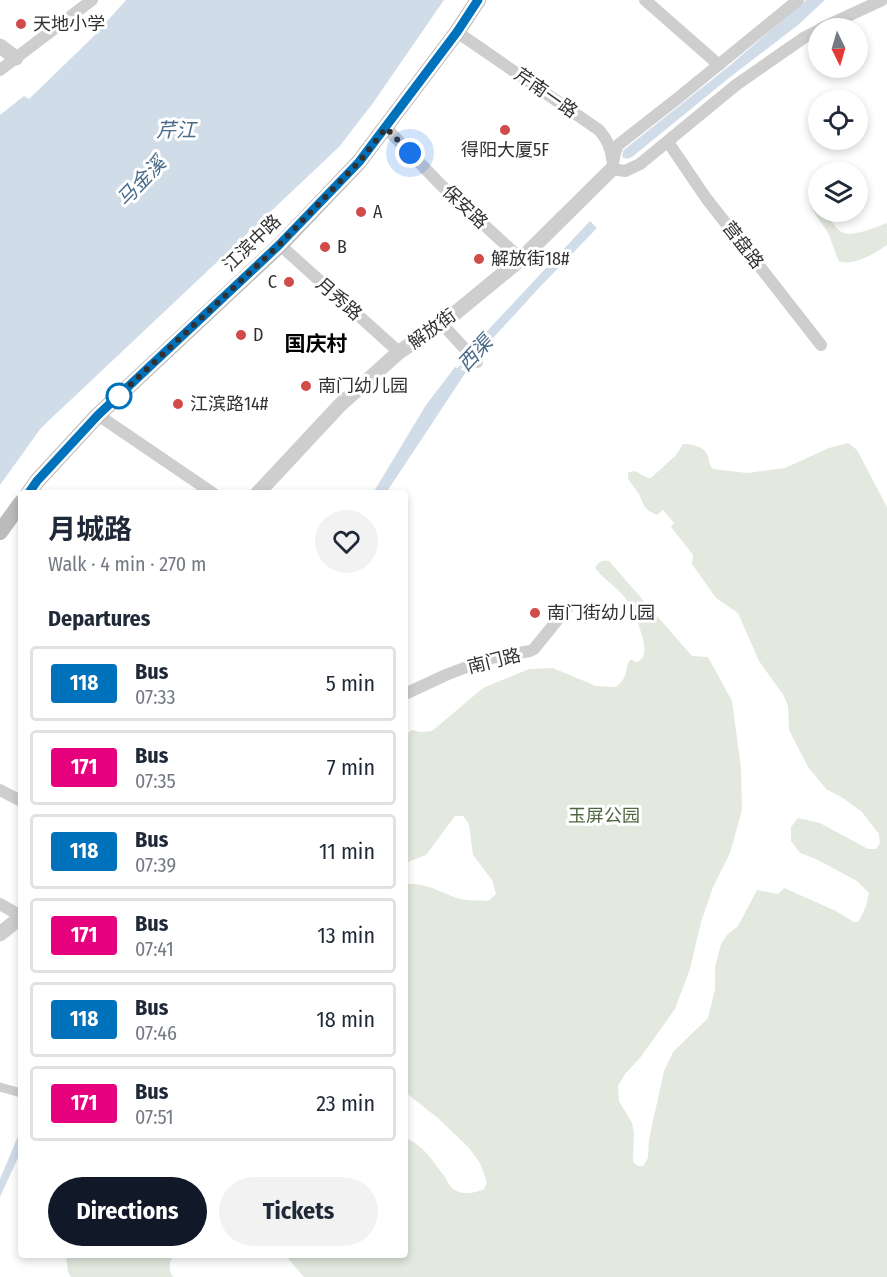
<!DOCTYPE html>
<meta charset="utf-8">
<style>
body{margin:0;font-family:"Fira Sans Condensed","Noto Sans SC",sans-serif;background:#f2f2f3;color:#1f2937;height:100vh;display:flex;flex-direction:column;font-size:22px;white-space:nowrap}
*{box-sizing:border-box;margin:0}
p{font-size:20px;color:#747a83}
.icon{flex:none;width:33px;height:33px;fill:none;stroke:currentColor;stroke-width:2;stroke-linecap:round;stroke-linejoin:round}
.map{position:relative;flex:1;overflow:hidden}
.drawer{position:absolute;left:18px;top:490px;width:390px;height:768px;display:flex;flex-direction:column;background:#fff;border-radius:6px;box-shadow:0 3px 9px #0003}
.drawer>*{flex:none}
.badge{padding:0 12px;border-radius:4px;font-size:21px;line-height:39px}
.needle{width:39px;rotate:175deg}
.tools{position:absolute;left:808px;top:18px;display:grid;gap:12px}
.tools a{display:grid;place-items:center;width:60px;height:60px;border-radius:50%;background:#fff;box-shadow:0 3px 9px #0003;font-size:30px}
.you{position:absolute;width:30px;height:30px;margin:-15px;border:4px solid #fff;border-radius:50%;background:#1a73e8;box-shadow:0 0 0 9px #1a73e833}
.map>.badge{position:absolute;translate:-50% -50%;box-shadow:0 0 0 3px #fff}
h2{padding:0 30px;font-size:22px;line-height:54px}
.round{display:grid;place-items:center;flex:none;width:63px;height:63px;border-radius:32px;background:#f2f2f3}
.overview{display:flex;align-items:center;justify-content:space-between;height:102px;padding:0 30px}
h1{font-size:28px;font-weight:700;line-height:45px}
.action{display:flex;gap:12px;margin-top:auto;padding:12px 30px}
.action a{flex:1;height:69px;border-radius:36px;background:#111827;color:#fff;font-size:24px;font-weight:700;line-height:69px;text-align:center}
.action a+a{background:#f2f2f3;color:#1f2937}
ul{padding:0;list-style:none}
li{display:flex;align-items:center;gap:18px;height:75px;margin:0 12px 9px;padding:0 18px;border:3px solid #e0e1e3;border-radius:6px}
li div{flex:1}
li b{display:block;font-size:22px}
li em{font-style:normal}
li .badge{min-width:66px;font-weight:700;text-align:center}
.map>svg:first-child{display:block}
.green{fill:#e3e9de}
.water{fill:#d0dde9}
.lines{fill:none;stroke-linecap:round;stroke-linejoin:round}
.stream{stroke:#d0dde9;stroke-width:3}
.pedestrian{stroke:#cecece;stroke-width:9}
.minor{stroke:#cecece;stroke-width:12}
.tertiary{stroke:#cecece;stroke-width:15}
.secondary{stroke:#bbb;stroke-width:16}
.line-casing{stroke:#fff;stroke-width:14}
.line{stroke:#0072bc;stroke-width:9}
.walk{stroke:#313131;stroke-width:6;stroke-dasharray:0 10.8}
.poi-dot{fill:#d14b4a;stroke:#fff;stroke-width:2}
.stop-dot{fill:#fff;stroke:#0072bc;stroke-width:3}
.labels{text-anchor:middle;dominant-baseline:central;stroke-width:6;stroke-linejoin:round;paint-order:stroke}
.poi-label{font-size:18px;fill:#313131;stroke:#fff;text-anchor:start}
.street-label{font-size:18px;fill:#313131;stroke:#fff}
.park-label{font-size:18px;fill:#516743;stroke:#fff}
.water-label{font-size:20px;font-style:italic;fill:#486b8a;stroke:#fff}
.quarter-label{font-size:21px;font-weight:bold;fill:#000;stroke:#fff}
</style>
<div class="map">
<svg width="887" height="1277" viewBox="0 0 887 1277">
<rect width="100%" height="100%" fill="#fff"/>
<g class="green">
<path d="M 816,201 L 819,205 L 819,212 L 824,212 C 829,217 834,226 840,231 C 850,239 876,227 887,223 L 887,245 C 876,253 852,267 839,261 C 834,251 832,241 827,231 C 822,223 813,213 811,205 Z"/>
<path d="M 848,443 L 857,450 L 887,507 L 887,1277 L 304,1277 L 286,1256 L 405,1256 L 405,1138 C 423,1144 434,1163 445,1177 C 447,1181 450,1186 453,1189 C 463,1196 475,1193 484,1189 L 487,1182 L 480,1163 L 469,1148 L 439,1119 L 405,1092 L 405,884 C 426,882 441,893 460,899 C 468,901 479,900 488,901 L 496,894 L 492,880 L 473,855 L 469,824 L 463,816 L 455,816 L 426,855 L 405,863 L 405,735 L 412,730 L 421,732 L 432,731 L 483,688 L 529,669 L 553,668 L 596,686 L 616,687 C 630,675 623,672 630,660 L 633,660 L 635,662 C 640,661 640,661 643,657 C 649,645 633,608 625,598 C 617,587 603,579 595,568 C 598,562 603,559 609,561 L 692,656 L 708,657 L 732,701 L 741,768 L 742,810 L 730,853 L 713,887 L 701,922 L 690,969 L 675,1009 L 640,1058 L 625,1074 L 618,1086 L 619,1101 L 632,1123 L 634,1132 L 633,1162 L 638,1166 L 643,1166 L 648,1158 L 649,1139 L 664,1071 L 673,1052 L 708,1018 L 715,989 L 715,967 L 721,944 L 727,935 L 738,926 L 757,890 L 778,894 L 784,888 L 836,911 L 854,922 L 858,922 C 864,913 867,904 869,893 L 857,881 L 816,859 L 800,853 L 791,841 L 791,827 L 798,818 L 820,823 L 868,849 L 876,849 L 880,843 L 879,834 L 862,812 L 843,798 L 826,789 L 808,767 L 789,730 L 788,706 L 784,696 L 759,661 L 738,613 L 716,598 L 692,564 L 693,555 L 671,527 L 674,523 L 663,510 L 657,515 L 649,511 L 644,506 L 639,494 L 628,479 L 628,473 C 637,467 642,478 651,478 L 676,455 L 683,444 C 691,444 703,446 707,454 C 710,460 708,464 713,469 L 747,473 L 785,468 L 829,448 Z"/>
<path d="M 66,1256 L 173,1256 C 169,1264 168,1269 173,1277 L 71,1277 L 68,1272 Z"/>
</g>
<g class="water">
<polygon points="126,0 444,0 373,103 339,147 41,428 0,485 0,115 24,96 29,99 94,36"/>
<polygon points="806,0 825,0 798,25 729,78 632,157 627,159 622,157 623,151 625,149 728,67"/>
<polygon points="590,221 597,228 539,288 493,338 478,349 474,345"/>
<polygon points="455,367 466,372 386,493 373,493 426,405"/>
<polygon points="21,1129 21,1151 0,1197 0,1179"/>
</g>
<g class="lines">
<polyline class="stream" points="458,370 469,357"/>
<polyline class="pedestrian" points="0,1087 21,1093"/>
<g class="minor">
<polyline points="645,0 719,65"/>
<polyline points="822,28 882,0"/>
<path d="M 457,32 L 599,130 C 607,139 611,147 612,159"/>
<polyline points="0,70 92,0"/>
<polyline points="386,128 440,184 521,259"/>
<polyline points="668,142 706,198 821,345"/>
<polyline points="612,169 615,153 618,145 678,98 798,0"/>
<polyline points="612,169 625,171 640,164 736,85 805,37 819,30"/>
<polyline points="280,245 399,352"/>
<polyline points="442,324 477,362"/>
<polyline points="98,415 214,494"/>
<polyline points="405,694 448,674 491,658 530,651 534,649 567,608"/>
<polyline points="0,790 21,801"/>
<polyline points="0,904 21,916"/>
</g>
<g class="tertiary">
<polyline points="0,46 16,58"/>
<polyline points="257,494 340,405 399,352 442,324 521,259 612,169"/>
<polyline points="0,934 21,917"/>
</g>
<g class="secondary">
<polyline points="28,494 37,481 98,415 280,245 359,162 457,32 478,0"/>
<polyline points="0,532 21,503"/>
</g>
</g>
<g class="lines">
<defs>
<polyline id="line" points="28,494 37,481 98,415 279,245 359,162 457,32 478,0"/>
</defs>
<use href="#line" class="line-casing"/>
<use href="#line" class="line"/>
<polyline class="walk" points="119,396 113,401 279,245 359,162 386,128 410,153"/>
</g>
<g class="poi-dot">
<circle cx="21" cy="24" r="6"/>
<circle cx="505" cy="130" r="6"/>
<circle cx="361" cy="212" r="6"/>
<circle cx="325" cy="247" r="6"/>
<circle cx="479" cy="259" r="6"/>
<circle cx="289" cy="282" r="6"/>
<circle cx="241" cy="335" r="6"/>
<circle cx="306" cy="386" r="6"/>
<circle cx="178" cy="404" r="6"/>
<circle cx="535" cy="613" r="6"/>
</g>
<circle class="stop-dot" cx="119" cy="396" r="12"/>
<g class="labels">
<g class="poi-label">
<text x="33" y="24">天地小学</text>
<text x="505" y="150" text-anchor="middle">得阳大厦5F</text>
<text x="373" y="212">A</text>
<text x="337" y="247">B</text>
<text x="491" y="259">解放街18#</text>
<text x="277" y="282" text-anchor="end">C</text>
<text x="253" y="335">D</text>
<text x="318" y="386">南门幼儿园</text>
<text x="190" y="404">江滨路14#</text>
<text x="547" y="613">南门街幼儿园</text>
</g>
<g class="street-label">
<text transform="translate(546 93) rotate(35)">芹南一路</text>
<text transform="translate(465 207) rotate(43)">保安路</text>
<text transform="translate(252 243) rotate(-44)">江滨中路</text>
<text transform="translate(743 245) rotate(52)">营盘路</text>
<text transform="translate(339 299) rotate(41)">月秀路</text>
<text transform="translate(432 329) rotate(-36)">解放街</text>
<text transform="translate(494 661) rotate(-14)">南门路</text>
</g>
<g class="park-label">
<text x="604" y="816">玉屏公园</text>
</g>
<g class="water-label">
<text x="176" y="130">芹江</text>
<text transform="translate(141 181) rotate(-46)">马金溪</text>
<text transform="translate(475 353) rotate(-47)">西渠</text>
</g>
<g class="quarter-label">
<text x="316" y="344">国庆村</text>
</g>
</g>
</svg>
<div class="tools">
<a><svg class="needle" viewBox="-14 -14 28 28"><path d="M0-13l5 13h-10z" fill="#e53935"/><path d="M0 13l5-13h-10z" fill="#747a83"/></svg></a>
<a><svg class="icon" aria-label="locate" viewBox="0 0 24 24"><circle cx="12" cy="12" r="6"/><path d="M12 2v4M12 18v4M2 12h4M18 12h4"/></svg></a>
<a><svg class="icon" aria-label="layers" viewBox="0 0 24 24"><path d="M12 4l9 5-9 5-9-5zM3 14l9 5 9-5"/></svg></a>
</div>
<div class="you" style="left:410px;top:153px"></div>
<section class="drawer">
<div class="overview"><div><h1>月城路</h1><p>Walk · 4 min · 270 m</p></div><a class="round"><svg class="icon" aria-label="heart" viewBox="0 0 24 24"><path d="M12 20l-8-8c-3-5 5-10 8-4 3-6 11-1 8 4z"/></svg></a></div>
<h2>Departures</h2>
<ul>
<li><span class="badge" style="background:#0072bc;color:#fff">118</span><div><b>Bus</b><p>07:33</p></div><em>5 min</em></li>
<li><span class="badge" style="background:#e6007e;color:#fff">171</span><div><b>Bus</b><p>07:35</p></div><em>7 min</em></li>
<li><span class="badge" style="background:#0072bc;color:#fff">118</span><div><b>Bus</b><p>07:39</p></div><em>11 min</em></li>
<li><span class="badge" style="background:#e6007e;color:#fff">171</span><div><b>Bus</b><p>07:41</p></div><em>13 min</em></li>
<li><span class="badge" style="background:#0072bc;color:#fff">118</span><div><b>Bus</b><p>07:46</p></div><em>18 min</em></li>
<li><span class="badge" style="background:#e6007e;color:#fff">171</span><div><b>Bus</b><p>07:51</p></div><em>23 min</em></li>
</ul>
<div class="action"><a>Directions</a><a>Tickets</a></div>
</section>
</div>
